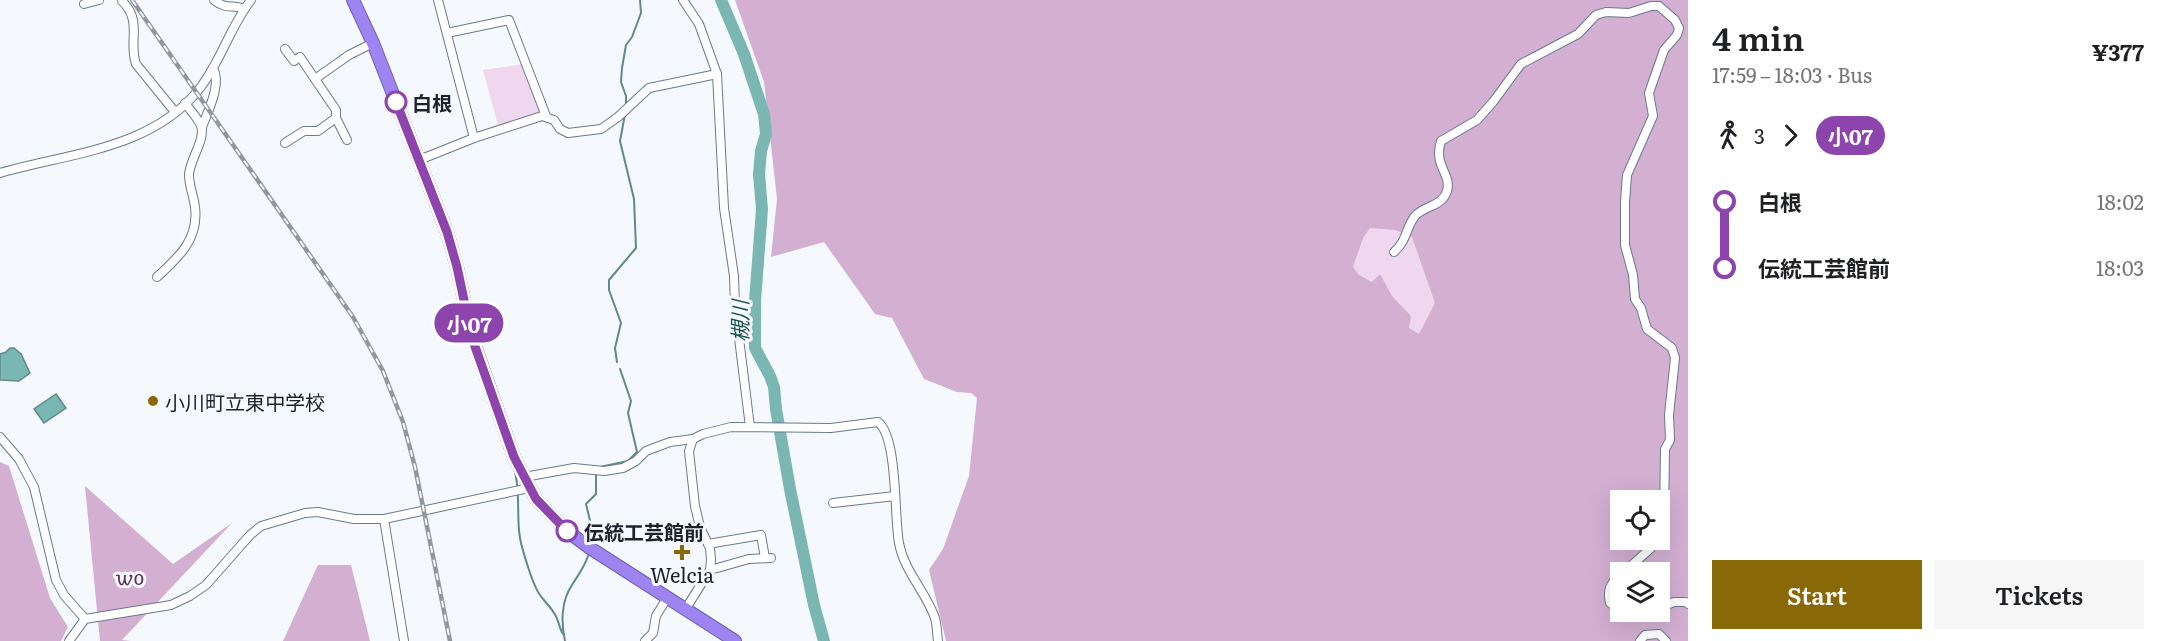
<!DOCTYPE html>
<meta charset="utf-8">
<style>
body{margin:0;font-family:Literata,"Noto Sans JP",serif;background:#f6f6f6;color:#202124;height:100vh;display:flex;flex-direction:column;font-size:22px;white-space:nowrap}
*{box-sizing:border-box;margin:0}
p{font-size:20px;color:#757577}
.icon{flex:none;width:33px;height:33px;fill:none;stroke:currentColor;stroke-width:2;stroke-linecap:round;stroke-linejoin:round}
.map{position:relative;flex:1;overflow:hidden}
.drawer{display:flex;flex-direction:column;background:#fff;width:480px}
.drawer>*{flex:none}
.badge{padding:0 12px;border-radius:20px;font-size:21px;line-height:39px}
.tools{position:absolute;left:1610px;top:490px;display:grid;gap:12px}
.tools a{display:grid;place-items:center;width:60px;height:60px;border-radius:0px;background:#fff;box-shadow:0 6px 24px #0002;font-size:30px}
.map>.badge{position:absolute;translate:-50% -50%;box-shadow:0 0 0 3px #fff}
.legs{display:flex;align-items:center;gap:9px;height:66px;padding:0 24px;font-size:20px}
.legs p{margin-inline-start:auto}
.overview{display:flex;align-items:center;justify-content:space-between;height:102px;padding:0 24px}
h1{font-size:33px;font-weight:600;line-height:45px}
.action{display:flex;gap:12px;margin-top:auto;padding:12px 24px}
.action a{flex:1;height:69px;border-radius:0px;background:#896807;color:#fff;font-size:24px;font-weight:600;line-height:69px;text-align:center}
.action a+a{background:#f6f6f6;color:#202124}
ul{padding:0 24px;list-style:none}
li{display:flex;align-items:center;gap:21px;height:66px;font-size:22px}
li i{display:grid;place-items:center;width:9px;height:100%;margin:0 8px;background:currentColor}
li i::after{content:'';width:15px;height:15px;margin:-8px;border:4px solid;border-radius:50%;background:#fff}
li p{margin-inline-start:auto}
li:first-child i{background:linear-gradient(#0000 50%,currentColor 0)}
li:last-child i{background:linear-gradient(currentColor 50%,#0000 0)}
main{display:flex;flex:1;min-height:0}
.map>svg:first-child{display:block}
.green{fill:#efd7ef}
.forest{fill:#d3afd2;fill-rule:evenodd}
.water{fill:#7ab7b2;stroke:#5e8a8a;stroke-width:1.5}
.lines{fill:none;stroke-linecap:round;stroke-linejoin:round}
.stream{stroke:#5e8a8a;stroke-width:2}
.river{stroke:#7ab7b2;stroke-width:12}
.minor-casing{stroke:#6a798f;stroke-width:10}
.highway-casing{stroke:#7062ac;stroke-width:14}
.minor{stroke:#fff;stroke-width:8}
.highway{stroke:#9d84f1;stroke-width:12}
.rail-casing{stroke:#92969d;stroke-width:4.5}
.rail{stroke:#f5f8fd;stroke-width:2;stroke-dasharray:7;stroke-linecap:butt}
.line-1-casing{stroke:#fff;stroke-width:14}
.line-1{stroke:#8e44ad;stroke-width:9}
.stop-1-dot{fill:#fff;stroke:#8e44ad;stroke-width:3}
.poi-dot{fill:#896807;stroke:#f5f8fd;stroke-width:2}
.labels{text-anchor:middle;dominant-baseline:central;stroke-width:6;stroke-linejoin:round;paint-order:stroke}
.stop-label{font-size:20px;font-weight:bold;fill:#1c222b;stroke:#f5f8fd;text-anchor:start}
.poi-label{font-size:20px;fill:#1c222b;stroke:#f5f8fd;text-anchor:start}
.park-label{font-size:20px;font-style:italic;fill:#5c2f5d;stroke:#f5f8fd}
.water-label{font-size:21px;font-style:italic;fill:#1e534f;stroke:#f5f8fd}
</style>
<main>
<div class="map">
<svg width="1688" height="641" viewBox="0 0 1688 641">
<rect width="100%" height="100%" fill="#f5f8fd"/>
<g class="green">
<polygon points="523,64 541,109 539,114 499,129 483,70"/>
<polygon points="1414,177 1440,314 1419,351 1348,269 1354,236"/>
</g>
<g class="forest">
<path d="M 735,0 L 1688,0 L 1688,641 L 946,641 L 929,570 L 943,549 L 969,476 L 977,398 L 971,393 L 957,392 L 924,379 L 892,318 L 875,314 L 824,242 L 771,257 L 777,199 L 764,82 ZM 1370,228 L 1395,230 L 1412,237 L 1435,303 L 1419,334 L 1409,328 L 1411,316 L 1392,296 L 1380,274 L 1372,282 L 1359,275 L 1353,267 L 1363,238 ZM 1620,501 L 1659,501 L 1659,540 L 1620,540 ZM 1620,573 L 1659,573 L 1659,612 L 1620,612 Z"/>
<polygon points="0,462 9,466 50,598 68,627 61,641 0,641"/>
<polygon points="85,486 173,564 232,523 122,640 131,641 100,641"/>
<polygon points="318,565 351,565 370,641 283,641"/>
</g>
<g class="water">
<polygon points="10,348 14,348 21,354 30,373 19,381 0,380 0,354 6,352"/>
<polygon points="56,394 66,408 44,423 34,409"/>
</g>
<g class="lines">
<g class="stream">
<polyline points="626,106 626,96 621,82 622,68 626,45 632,37 641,13 640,0"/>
<polyline points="617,362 615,348 621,323 609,290 609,280 636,248 634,199 620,141 625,114"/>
<polyline points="600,467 628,461 637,452 628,413 631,401 620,369"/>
<path d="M 514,469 C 521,490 516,515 520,538 C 522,549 533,586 540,595 C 544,601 550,606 554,613 C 559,620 559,628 563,634"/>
<polyline points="594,537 586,504 596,494 596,474"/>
<path d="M 565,641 C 561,623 561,601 572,585 C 578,575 584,568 588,556"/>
</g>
<polyline class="river" points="721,0 744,54 764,114 766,134 761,151 759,174 762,209 755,301 755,348 770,376 774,387 776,409 790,489 814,605 824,641"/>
<defs>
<g id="minor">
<path d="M 214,0 C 228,11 232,3 244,9"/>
<polyline points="438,0 474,138"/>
<polyline points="683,0 699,24 717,74 724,208 734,276 735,306 750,427"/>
<path d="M 122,1 C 143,21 128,42 136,64 L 175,112"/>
<polyline points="84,4 99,0"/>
<polyline points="447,33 509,20 546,116"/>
<polyline points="285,49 294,61 300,57 336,110 336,118 347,140"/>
<polyline points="315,79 349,55 373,43"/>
<path d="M 202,127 C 208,111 222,84 213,68"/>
<polyline points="285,143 304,131 318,131 336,118"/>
<polyline points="419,160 474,138 542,116 554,120 560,129 568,133 601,129 618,117 649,88 717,74"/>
<path d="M 0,173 C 69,153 153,149 200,88 C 221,61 230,27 251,0"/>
<path d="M 1394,252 C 1407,241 1406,227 1415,216 C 1425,205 1442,207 1447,191 C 1452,174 1433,166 1441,141 L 1477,120 L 1493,102 L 1521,64 L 1578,34 L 1596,15 L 1606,12 L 1629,13 L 1651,6 L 1659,6 L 1675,20 L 1679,28 L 1677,35 L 1664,50 L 1649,93 L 1653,116 L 1627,175 L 1625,202 L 1625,245 L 1633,275 L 1635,299 L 1641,308 L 1647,329 L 1672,348 L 1675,358 L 1669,415 L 1670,440 L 1665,449 L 1664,522 L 1659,530"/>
<path d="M 157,277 C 179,257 199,239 195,207 C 194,197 189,186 189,175 C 189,161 206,139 201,126 C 198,118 190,110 185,103"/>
<polyline points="0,437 19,459 34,487 56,580 64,595 85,619"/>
<path d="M 524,477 L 574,468 L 604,471 L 623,468 L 636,461 L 646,451 L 670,442 L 693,439 L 703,434 L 731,427 L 831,428 L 878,422 C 898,437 894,517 899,543 C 904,571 926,592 935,618 C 937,625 937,634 938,641"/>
<polyline points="833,503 895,496"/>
<polyline points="384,519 404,641"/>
<polyline points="708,544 761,535 765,558"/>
<polyline points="710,570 749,559 771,558"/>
<polyline points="1623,573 1651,548 1654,540"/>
<path d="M 1620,575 C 1610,584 1607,590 1610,603 L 1620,610"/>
<polyline points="1659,608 1674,602 1686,602 1688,604"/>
<polyline points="685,610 710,570 711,560 710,548 700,527 695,506 689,451 693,439"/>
<polyline points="1629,612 1642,612"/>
<polyline points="69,641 85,619 171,605 190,596 206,585 250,535 261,526 305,513 318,512 354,519 384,519 529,488"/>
<polyline points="645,641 653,633 656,616 667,598"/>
<polyline points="1640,641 1645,635 1659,634 1666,641"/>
</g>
<polyline id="highway" points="353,0 373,43 447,232 457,267 472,337 514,457 536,499 567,531 590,548 735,641"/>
</defs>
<use href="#minor" class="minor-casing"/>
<use href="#highway" class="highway-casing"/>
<use href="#minor" class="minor"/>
<use href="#highway" class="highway"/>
<defs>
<polyline id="rail" points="132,0 353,317 383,371 403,422 415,467 450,641"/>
</defs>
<use href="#rail" class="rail-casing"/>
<use href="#rail" class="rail"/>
</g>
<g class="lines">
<defs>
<polyline id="line-1" points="396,102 447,232 457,267 472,338 514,457 536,499 567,531"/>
</defs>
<use href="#line-1" class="line-1-casing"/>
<use href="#line-1" class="line-1"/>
</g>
<g class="stop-1-dot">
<circle cx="396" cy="102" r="10"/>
<circle cx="567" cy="531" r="10"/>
</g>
<g class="poi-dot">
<circle cx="153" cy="401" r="6"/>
<path d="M679 543h6v6h6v6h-6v6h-6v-6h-6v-6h6z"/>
</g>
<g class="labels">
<g class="stop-label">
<text x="412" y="102">白根</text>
<text x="584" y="531">伝統工芸館前</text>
</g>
<g class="poi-label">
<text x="165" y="401">小川町立東中学校</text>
<text x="682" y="574" text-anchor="middle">Welcia</text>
</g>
<g class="park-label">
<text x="130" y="576">wo</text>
</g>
<g class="water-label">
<text transform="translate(738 321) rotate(-90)">槻川</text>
</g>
</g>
</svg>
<div class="tools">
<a><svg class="icon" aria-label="locate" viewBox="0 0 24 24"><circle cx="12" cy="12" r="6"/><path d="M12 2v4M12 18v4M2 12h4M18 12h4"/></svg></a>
<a><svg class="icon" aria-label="layers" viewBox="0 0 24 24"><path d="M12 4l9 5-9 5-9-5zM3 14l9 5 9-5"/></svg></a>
</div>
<b class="badge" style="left:469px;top:323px;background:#8e44ad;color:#fff">小07</b>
</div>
<section class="drawer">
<div class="overview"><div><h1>4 min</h1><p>17:59 – 18:03 · Bus</p></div><b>¥377</b></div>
<div class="legs"><svg class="icon" aria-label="walk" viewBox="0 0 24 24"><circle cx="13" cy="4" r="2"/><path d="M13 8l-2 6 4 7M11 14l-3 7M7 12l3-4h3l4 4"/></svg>3<svg class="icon" aria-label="forward" viewBox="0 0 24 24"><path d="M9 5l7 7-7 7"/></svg><b class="badge" style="background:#8e44ad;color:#fff">小07</b></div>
<ul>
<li><i style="color:#8e44ad"></i><b>白根</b><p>18:02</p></li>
<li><i style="color:#8e44ad"></i><b>伝統工芸館前</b><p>18:03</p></li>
</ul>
<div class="action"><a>Start</a><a>Tickets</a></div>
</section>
</main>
